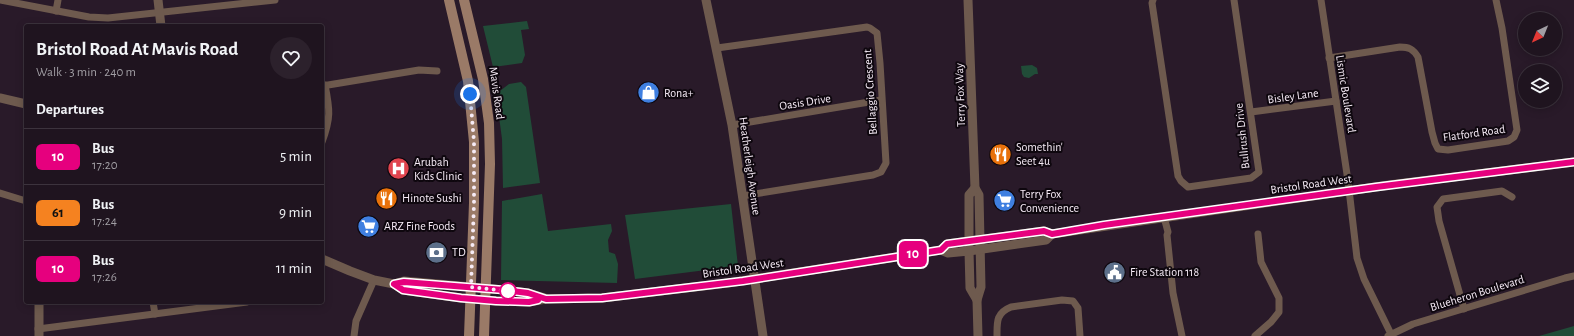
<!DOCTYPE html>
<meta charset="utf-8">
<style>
body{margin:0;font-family:"Alegreya Sans",sans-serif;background:#2c212c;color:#f1f3f6;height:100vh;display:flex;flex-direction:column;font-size:15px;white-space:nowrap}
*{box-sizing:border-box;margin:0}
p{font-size:13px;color:#a19ea4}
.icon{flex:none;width:22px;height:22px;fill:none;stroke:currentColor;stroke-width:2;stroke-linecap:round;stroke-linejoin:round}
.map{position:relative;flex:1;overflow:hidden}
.drawer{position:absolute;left:24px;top:24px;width:300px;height:280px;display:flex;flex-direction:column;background:#1f141f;border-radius:4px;box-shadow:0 2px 10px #0003,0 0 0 1px #3c333d}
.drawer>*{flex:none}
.badge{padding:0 8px;border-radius:6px;font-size:14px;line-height:26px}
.needle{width:26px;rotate:223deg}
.tools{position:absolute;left:1518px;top:12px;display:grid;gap:8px}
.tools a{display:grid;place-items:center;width:44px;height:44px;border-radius:50%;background:#1f141f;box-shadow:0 2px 10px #0003,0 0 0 1px #3c333d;font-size:20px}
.you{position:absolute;width:20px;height:20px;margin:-10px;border:3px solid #fff;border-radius:50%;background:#1a73e8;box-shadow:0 0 0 6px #1a73e833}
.map>.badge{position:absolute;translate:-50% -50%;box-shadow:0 0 0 2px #fff}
h2{padding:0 12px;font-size:15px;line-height:36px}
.round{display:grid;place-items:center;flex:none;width:42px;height:42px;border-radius:21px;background:#2c212c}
.head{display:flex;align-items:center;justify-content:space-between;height:68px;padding:0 12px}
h1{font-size:19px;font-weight:600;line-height:30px}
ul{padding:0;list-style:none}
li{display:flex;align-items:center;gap:12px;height:56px;padding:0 12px;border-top:1px solid #3c333d}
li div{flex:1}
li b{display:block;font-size:15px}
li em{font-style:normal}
li .badge{min-width:44px;font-weight:700;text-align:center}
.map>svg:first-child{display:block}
.green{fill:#214c38}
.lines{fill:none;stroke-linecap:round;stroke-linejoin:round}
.minor{stroke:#6e5a4e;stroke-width:7}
.tertiary{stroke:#6e5a4e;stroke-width:9}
.secondary{stroke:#9a7a67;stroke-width:10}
.line-casing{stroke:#fff;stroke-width:9}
.line{stroke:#e6007e;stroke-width:6}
.walk{stroke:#f6ebf6;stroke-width:4;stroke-dasharray:0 7.2}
.stop-dot{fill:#fff;stroke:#e6007e;stroke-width:2}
.labels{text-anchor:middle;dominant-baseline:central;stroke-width:4;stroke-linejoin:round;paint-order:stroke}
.street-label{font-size:12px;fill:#f6ebf6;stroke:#0e070e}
.poi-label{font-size:12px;fill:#f6ebf6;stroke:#0e070e;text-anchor:start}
</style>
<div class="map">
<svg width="1574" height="336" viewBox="0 0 1574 336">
<rect width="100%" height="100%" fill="#291a29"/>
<g class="green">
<polygon points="527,21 529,29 521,30 525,55 522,63 493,67 483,26"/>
<polygon points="1032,65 1037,68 1038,74 1035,74 1029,78 1024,77 1022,74 1021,66"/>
<polygon points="521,82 526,87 540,183 503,188 502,139 496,94 509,84"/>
<polygon points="542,194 548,231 611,224 612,231 608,240 609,252 615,254 618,264 617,283 501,280 502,201"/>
<polygon points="731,204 738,266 635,279 625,215"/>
<polygon points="1574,326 1574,336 1539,336"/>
</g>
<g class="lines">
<g class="minor">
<polyline points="0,0 89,17 108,18 275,0"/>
<polyline points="1153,0 1152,3 1178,176 1181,181 1188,187 1251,178 1259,172 1234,0"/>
<polyline points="1321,0 1348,181 1357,258 1364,279 1391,334"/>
<polyline points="56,11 58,0"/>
<polyline points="717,48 867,27 870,28 877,33 880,63 886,163 881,172 873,175 742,196"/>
<path d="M 1329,58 L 1400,47 C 1409,47 1413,49 1418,57 L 1432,132 L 1435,143 L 1438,149 L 1448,150 L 1508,141 L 1514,137 L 1517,130 L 1502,28 L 1496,0"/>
<polyline points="322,86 419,70 437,71"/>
<polyline points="1251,112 1336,101"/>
<polyline points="732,125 881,100"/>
<path d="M 322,142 C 331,118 330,110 325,85"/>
<polyline points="0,193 26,201"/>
<polyline points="1164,217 1168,232 1167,235 1173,293 1182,336"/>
<polyline points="153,302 155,314"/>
<polyline points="1464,309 1439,221 1437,207 1443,199 1502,191 1512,197"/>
<polyline points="38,329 247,302"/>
<polyline points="354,336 356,321 374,280"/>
<path d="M 997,336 C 997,322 996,313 1011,307 L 1062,300 L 1073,301 L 1078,308 L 1080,336"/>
<polyline points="1255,336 1271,322 1279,312 1279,298 1261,262 1258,234"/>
<polyline points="1388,336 1413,324 1565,278 1574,276"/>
</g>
<g class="tertiary">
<polyline points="158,0 161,26"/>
<polyline points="706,0 732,125 763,336"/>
<polyline points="968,0 975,188 979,195 981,287 977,300 978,336"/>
<polyline points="0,98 26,104"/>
<polyline points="975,188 969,195 969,251 970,288 977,300"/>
<polyline points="941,250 947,244 1044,231 1052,234 1389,185 1574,162"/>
<polyline points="322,259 350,271 374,280 394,284 403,290 461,298 496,301 529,302 546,299 602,298 728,283 941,250 948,253 969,251 1046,240 1052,234"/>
<polyline points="394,284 404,281 504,290 528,293 545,298"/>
<polyline points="39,336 39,302"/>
</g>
<g class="secondary">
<polyline points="449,0 468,81 474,142 474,203 469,336"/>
<polyline points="464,0 483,79 489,123 490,164 484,336"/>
</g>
</g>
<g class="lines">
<defs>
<polyline id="line" points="538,300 529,302 496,301 461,298 403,290 394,284 404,282 504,290 528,293 546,299 602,298 743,281 941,250 947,244 1044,231 1052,234 1104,225 1376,187 1574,162"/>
</defs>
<use href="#line" class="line-casing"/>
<use href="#line" class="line"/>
<polyline class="walk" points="470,94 474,142 474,203 471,287 508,291"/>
</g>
<defs>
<symbol id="shop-disc" viewBox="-11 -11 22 22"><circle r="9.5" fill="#3f7fe0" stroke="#0e070e"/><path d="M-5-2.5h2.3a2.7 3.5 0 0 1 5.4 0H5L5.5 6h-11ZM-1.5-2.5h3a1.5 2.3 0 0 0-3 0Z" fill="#fff"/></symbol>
<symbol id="restaurant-disc" viewBox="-11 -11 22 22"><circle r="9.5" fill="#e8710a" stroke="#0e070e"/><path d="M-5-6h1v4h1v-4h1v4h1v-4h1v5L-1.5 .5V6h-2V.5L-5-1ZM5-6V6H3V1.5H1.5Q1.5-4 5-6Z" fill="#fff"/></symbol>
<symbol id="hospital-disc" viewBox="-11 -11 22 22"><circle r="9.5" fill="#e0444e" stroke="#0e070e"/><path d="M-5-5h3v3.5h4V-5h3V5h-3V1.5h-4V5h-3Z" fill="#fff"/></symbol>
<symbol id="supermarket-disc" viewBox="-11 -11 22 22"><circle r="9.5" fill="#3f7fe0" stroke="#0e070e"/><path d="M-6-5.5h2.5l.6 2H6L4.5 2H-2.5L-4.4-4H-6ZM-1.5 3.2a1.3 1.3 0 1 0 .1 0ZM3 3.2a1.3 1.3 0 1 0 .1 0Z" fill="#fff"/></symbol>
<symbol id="bank-disc" viewBox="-11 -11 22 22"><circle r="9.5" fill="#5c6f8a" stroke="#0e070e"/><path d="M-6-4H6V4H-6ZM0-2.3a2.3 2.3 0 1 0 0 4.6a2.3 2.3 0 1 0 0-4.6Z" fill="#fff"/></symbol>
<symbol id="civic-disc" viewBox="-11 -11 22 22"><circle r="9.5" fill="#5c6f8a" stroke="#0e070e"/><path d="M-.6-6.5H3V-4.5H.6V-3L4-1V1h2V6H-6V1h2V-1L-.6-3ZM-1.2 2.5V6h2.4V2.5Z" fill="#fff"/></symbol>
</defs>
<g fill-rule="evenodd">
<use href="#shop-disc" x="636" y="80" width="25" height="25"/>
<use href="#restaurant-disc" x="988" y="142" width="25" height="25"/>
<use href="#hospital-disc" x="386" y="156" width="25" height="25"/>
<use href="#restaurant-disc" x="374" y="186" width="25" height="25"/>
<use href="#supermarket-disc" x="992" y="188" width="25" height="25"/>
<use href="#supermarket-disc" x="356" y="214" width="25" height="25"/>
<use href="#bank-disc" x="424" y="240" width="25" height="25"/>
<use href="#civic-disc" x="1102" y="260" width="25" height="25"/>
</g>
<circle class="stop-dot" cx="508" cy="291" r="8"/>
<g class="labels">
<g class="street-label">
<text transform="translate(870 92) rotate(-94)">Bellaggio Crescent</text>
<text transform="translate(497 93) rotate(82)">Mavis Road</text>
<text transform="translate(1346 94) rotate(81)">Lismic Boulevard</text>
<text transform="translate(960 95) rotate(-92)">Terry Fox Way</text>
<text transform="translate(1293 96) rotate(-8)">Bisley Lane</text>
<text transform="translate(805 102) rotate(-9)">Oasis Drive</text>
<text transform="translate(1474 133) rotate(-8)">Flatford Road</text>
<text transform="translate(1242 136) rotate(-96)">Bullrush Drive</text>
<text transform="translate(750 166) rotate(82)">Heatherleigh Avenue</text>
<text transform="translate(1311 184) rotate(-8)">Bristol Road West</text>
<text transform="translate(743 268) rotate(-8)">Bristol Road West</text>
<text transform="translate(1477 293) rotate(-17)">Blueheron Boulevard</text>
</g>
<g class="poi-label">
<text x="664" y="93">Rona+</text>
<text x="1016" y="147">Somethin'<tspan x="1016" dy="14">Seet 4u</tspan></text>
<text x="414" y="162">Arubah<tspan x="414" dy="14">Kids Clinic</tspan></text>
<text x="1020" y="194">Terry Fox<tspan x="1020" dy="14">Convenience</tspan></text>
<text x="402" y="198">Hinote Sushi</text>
<text x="384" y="226">ARZ Fine Foods</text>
<text x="452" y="252">TD</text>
<text x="1130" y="272">Fire Station 118</text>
</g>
</g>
</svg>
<div class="tools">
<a><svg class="needle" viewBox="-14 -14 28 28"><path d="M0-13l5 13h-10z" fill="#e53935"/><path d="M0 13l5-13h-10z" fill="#a19ea4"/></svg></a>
<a><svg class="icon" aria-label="layers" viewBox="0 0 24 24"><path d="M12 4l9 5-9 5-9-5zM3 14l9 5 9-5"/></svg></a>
</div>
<div class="you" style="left:470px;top:94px"></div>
<b class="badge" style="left:913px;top:254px;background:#e6007e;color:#fff">10</b>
<section class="drawer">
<div class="head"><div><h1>Bristol Road At Mavis Road</h1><p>Walk · 3 min · 240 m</p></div><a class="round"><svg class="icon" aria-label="heart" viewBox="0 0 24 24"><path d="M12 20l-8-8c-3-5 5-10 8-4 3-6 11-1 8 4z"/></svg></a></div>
<h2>Departures</h2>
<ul>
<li><span class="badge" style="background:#e6007e;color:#fff">10</span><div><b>Bus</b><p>17:20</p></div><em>5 min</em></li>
<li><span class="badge" style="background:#f58220;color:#111">61</span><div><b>Bus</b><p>17:24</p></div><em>9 min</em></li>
<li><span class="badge" style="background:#e6007e;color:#fff">10</span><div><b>Bus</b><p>17:26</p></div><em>11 min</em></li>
</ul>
</section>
</div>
